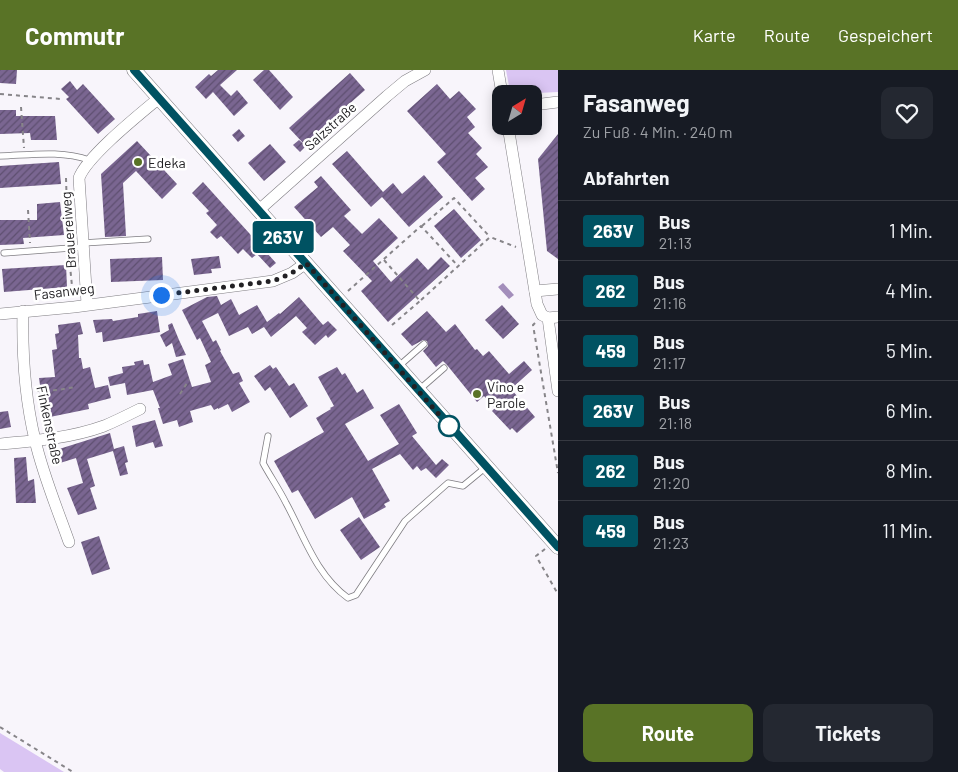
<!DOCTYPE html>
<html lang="de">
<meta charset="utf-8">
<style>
body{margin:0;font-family:Barlow,sans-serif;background:#242831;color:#f1f3f6;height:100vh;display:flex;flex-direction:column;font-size:19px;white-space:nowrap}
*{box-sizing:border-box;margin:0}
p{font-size:16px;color:#9ea1a6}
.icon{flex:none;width:28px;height:28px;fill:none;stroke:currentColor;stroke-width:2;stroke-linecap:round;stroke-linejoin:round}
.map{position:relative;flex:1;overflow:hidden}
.side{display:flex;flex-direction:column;background:#171b24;width:400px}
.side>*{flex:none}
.badge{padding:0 10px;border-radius:4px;font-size:18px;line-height:32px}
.needle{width:32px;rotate:37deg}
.controls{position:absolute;left:492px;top:15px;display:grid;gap:10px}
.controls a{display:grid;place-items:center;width:50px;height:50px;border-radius:10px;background:#171b24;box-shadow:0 2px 12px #0003;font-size:25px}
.you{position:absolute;width:25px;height:25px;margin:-12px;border:4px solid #fff;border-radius:50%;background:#1a73e8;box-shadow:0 0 0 8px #1a73e833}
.map>.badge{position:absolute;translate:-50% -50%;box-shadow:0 0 0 2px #fff}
h2{padding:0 25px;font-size:19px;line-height:45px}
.round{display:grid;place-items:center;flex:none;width:52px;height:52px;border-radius:10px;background:#242831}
.summary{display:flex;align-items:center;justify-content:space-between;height:85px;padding:0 25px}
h1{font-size:24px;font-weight:700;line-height:38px}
.action{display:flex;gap:10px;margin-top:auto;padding:10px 25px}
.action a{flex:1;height:58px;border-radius:10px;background:#597326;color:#fff;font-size:20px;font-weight:700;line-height:58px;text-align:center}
.action a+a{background:#242831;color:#f1f3f6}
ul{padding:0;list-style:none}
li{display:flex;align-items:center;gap:15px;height:60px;padding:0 25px;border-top:1px solid #363941}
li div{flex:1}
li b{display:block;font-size:19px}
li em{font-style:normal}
li .badge{min-width:55px;font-weight:700;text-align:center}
header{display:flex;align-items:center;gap:30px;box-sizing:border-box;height:70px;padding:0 25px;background:#597326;color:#fff}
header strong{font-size:24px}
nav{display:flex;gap:28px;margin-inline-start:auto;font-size:18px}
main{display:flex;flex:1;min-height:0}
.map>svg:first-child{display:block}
.green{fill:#dac5f3}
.water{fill:#a38ebb}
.building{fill:url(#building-hatch)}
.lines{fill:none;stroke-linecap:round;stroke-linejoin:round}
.service-casing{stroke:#7f7d82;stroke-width:7}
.minor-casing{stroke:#7f7d82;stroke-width:12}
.tertiary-casing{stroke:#7f7d82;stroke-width:15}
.path{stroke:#878589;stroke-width:2;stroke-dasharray:4 4;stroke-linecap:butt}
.service{stroke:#fff;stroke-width:5.5}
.minor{stroke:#fff;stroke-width:11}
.tertiary{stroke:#fff;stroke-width:14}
.line-casing{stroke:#fff;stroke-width:11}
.line{stroke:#005262;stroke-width:8}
.walk{stroke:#222124;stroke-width:5;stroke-dasharray:0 9}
.poi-dot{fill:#597326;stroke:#fff;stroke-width:2}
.stop-dot{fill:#fff;stroke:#005262;stroke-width:2.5}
.labels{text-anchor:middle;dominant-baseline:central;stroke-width:5;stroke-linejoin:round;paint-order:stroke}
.street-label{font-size:14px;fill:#222124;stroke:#fff}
.poi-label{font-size:14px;fill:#222124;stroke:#fff;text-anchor:start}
</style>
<header>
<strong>Commutr</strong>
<nav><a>Karte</a><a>Route</a><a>Gespeichert</a></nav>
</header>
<main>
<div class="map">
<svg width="558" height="702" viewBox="0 0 558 702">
<defs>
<pattern id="building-hatch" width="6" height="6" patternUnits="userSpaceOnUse" patternTransform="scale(1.25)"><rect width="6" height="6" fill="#7a6691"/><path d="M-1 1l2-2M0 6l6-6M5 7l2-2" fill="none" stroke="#5e4f70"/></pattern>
</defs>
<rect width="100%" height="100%" fill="#f8f5fb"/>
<g class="green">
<polygon points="506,0 558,0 558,22 517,24 509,16"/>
<polygon points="0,663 64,702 4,702 0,699"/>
</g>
<polygon class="water" points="503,213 514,225 509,229 498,217"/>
<g class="building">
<polygon points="0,0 17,0 16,14 0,13"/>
<polygon points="218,0 237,0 220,15 231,26 237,20 248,33 234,46 213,22 206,29 195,17 209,4 211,6"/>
<polygon points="264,0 269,0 293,27 280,40 253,10"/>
<polygon points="350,3 365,20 304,74 289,58"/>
<polygon points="70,11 77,20 83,14 115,49 98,64 66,29 69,27 61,19"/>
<polygon points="437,14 450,29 459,21 476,39 467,47 475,57 468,63 482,78 476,84 488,97 475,108 485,119 472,131 437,92 446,84 407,41"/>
<polygon points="0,40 16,40 16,46 55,46 57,70 31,70 30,63 0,64"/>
<polygon points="239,59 245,66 238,72 232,65"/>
<polygon points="558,64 558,189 547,181 538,89"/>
<polygon points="299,70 306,76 300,82 293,75"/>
<polygon points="137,71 177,114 162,129 136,101 123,113 126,166 105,167 101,104"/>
<polygon points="270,74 286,92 264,111 248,93"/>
<polygon points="347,81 383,122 393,113 402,124 424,105 443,127 409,157 382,127 371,137 332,94"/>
<polygon points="59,92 61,114 0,118 0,96"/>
<polygon points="321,106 351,140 344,146 362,164 379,148 398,168 373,191 391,212 417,188 428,200 441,187 450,196 388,252 361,221 372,211 343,181 350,175 333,157 321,167 294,137 318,117 314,112"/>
<polygon points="203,112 276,193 270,198 257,184 252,188 243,179 238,184 221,166 217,169 210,162 217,155 206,143 209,141 192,123"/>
<polygon points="60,132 64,165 23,168 24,174 0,175 0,150 37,150 37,134"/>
<polygon points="454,139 481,170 461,188 434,156"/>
<polygon points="219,186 221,198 211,199 212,203 194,205 191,189"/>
<polygon points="162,187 163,210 111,212 110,189"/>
<polygon points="66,195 67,217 4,222 2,199"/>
<polygon points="217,226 221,235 231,229 239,245 257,235 267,252 279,243 280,244 299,227 323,255 328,251 337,260 328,268 326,265 315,275 302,262 307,258 296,246 271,267 264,257 252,264 248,257 229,266 218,243 202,251 213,272 216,270 221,280 220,281 233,304 239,302 243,311 239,313 250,332 232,342 228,334 218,339 218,338 214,340 211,335 190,341 193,352 179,357 177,350 163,354 158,338 160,338 153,320 127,325 125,313 110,316 108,307 123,303 122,297 135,295 134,292 143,290 144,295 149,294 153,312 172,305 168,294 183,289 192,317 211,312 205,295 211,292 200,268 197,270 182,240 207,227"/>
<polygon points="502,235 519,254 503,269 485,250"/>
<polygon points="157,241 160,262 103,272 102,262 96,263 93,250 112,249 113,251 138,247 138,244"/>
<polygon points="427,241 446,262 455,254 475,280 477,279 483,286 489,281 509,304 524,291 532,300 511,319 535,347 517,363 512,358 510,360 492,341 495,338 484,326 477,332 447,295 443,291 436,297 423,281 428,276 427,271 423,270 412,276 401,264"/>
<polygon points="80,252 83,264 78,265 79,288 81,288 83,299 90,297 95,318 108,315 111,328 88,334 89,339 45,348 39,323 41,322 39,308 55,307 52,280 57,279 55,264 59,263 58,255"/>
<polygon points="172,253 179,270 186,285 176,287 172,273 166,277 160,265 169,260 168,255"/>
<polygon points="270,295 273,299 276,297 289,316 294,313 308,336 290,348 270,317 265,321 254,306"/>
<polygon points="337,297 342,305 345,303 357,323 363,319 374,338 345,354 368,391 399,374 380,345 399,334 417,363 412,366 436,395 442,389 449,395 436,408 426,398 421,401 417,396 413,400 400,384 372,399 390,431 384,434 386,437 364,449 352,427 315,449 298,420 292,423 274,391 324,362 316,348 331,339 330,338 334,336 318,307"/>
<polygon points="8,341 11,357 0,359 0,342"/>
<polygon points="155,350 163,376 155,378 153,372 136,377 132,356"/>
<polygon points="110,363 114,379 124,376 128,392 125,393 128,404 120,406 113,381 87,389 95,416 90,418 97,439 78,445 67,418 83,413 76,388 60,393 56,380"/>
<polygon points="26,387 28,411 34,409 36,433 16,433 14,388"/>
<polygon points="359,447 380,477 361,490 340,460"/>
<polygon points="99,466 110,499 92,505 81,472"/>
</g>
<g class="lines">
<defs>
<g id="service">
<path d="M 0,86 C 30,85 61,80 89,90"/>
<polyline points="83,173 148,169"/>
<polyline points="4,183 84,177"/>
<polyline points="399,296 424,274"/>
<polyline points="420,319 444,298"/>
<path d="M 268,366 L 263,393 C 270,406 279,419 286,433 C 304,466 316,505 348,528 L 356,525 L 405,451 L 448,413 L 463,416 L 486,397"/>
</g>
<g id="minor">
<polyline points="498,0 502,24"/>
<polyline points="534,35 558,32"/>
<polyline points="508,56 537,234 542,245 548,248 558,247"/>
<polyline points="259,140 387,26 405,11 425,0"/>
<polyline points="535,221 558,219"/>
<path d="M 87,234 L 79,108 C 87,86 140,44 159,28"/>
<path d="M 23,241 C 22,284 25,328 35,370 C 43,405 57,438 69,472"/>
<polyline points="0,244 74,237 273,211 292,203 306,193"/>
<polyline points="548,248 558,321"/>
<path d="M 0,374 C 35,371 71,368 104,356 C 116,351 128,345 140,339"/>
</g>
<polyline id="tertiary" points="134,0 558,477"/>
</defs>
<use href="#service" class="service-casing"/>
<use href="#minor" class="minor-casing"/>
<use href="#tertiary" class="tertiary-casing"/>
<g class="path">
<polyline points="0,24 61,29"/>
<polyline points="21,37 24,78"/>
<polyline points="66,108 68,171"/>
<polyline points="28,140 30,173"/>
<polyline points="422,156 454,128 490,167"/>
<polyline points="69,186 73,226"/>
<polyline points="384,190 420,231 490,167 516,177"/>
<polyline points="348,221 421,156 458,196"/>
<polyline points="535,253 533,255 558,403"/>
<polyline points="392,255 420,231"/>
<polyline points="37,321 58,320 75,317"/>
<polyline points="180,324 189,310"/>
<polyline points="545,479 536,486 558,524"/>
<polyline points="0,657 73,702"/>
</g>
<use href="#service" class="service"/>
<use href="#minor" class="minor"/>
<use href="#tertiary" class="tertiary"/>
</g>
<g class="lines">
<defs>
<polyline id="line" points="134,0 558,477"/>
</defs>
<use href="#line" class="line-casing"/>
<use href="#line" class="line"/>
<polyline class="walk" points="161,225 273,211 292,203 306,193 449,356"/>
</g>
<g class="poi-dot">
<circle cx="138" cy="92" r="5"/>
<circle cx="477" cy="324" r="5"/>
</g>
<circle class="stop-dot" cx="449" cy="356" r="10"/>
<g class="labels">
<g class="street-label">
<text transform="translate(330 56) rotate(-42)">Salzstraße</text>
<text transform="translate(68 160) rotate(-94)">Brauereiweg</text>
<text transform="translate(64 221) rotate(-7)">Fasanweg</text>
<text transform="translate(50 355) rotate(78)">Finkenstraße</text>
</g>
<g class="poi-label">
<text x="148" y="92">Edeka</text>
<text x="487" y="316">Vino e<tspan x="487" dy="16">Parole</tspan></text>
</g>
</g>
</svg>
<div class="controls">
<a><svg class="needle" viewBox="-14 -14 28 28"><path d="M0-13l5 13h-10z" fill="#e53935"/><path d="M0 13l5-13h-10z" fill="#9ea1a6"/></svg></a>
</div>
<div class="you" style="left:161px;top:225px"></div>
<b class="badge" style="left:283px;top:167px;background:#005262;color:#fff">263V</b>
</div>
<section class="side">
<div class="summary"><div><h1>Fasanweg</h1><p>Zu Fuß · 4 Min. · 240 m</p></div><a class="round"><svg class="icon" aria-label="heart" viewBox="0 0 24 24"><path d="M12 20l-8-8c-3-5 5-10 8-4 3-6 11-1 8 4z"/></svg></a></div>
<h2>Abfahrten</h2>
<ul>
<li><span class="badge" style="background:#005262;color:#fff">263V</span><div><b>Bus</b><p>21:13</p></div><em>1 Min.</em></li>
<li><span class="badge" style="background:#005262;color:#fff">262</span><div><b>Bus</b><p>21:16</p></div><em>4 Min.</em></li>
<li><span class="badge" style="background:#005262;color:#fff">459</span><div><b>Bus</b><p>21:17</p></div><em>5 Min.</em></li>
<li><span class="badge" style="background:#005262;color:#fff">263V</span><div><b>Bus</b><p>21:18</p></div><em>6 Min.</em></li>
<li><span class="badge" style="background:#005262;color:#fff">262</span><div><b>Bus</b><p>21:20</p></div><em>8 Min.</em></li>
<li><span class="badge" style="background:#005262;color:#fff">459</span><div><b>Bus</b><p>21:23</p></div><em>11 Min.</em></li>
</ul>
<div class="action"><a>Route</a><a>Tickets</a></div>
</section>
</main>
